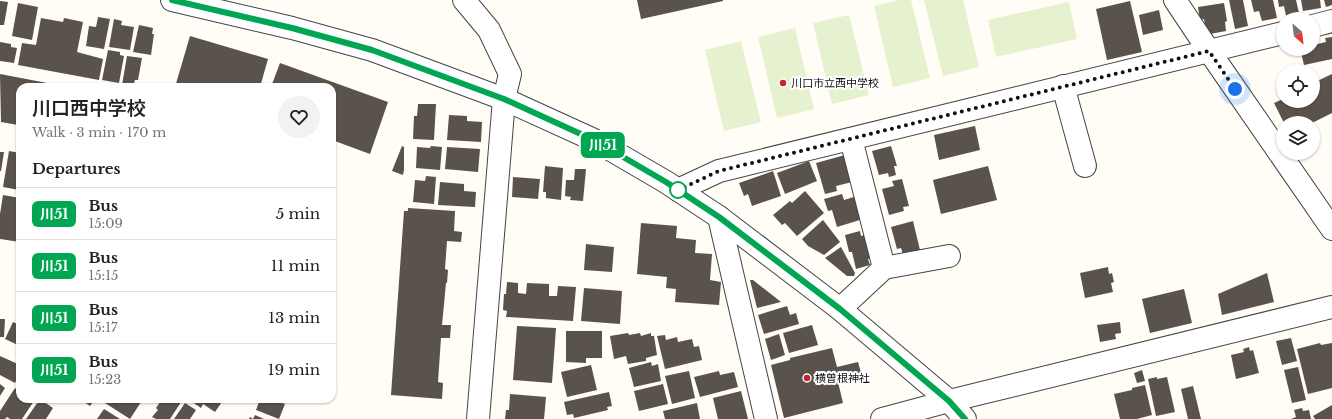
<!DOCTYPE html>
<meta charset="utf-8">
<style>
body{margin:0;font-family:"Libre Baskerville","Noto Sans JP",serif;background:#f2f2f2;color:#222;height:100vh;display:flex;flex-direction:column;font-size:15px;white-space:nowrap}
*{box-sizing:border-box;margin:0}
p{font-size:13px;color:#767676}
.icon{flex:none;width:22px;height:22px;fill:none;stroke:currentColor;stroke-width:2;stroke-linecap:round;stroke-linejoin:round}
.map{position:relative;flex:1;overflow:hidden}
.details{position:absolute;left:16px;top:83px;width:320px;height:320px;display:flex;flex-direction:column;background:#fff;border-radius:12px;box-shadow:0 1px 3px #0004}
.details>*{flex:none}
.badge{padding:0 8px;border-radius:6px;font-size:14px;line-height:26px}
.needle{width:26px;rotate:152deg}
.controls{position:absolute;left:1276px;top:12px;display:grid;gap:8px}
.controls a{display:grid;place-items:center;width:44px;height:44px;border-radius:50%;background:#fff;box-shadow:0 1px 3px #0004;font-size:20px}
.you{position:absolute;width:20px;height:20px;margin:-10px;border:3px solid #fff;border-radius:50%;background:#1a73e8;box-shadow:0 0 0 6px #1a73e833}
.map>.badge{position:absolute;translate:-50% -50%;box-shadow:0 0 0 2px #fff}
h2{padding:0 16px;font-size:15px;line-height:36px}
.round{display:grid;place-items:center;flex:none;width:42px;height:42px;border-radius:21px;background:#f2f2f2}
.headline{display:flex;align-items:center;justify-content:space-between;height:68px;padding:0 16px}
h1{font-size:19px;font-weight:600;line-height:30px}
ul{padding:0;list-style:none}
li{display:flex;align-items:center;gap:12px;height:52px;padding:0 16px;border-top:1px solid #e0e0e0}
li div{flex:1}
li b{display:block;font-size:15px}
li em{font-style:normal}
li .badge{min-width:44px;font-weight:700;text-align:center}
.map>svg:first-child{display:block}
.pitch{fill:#e6f2cf}
.building{fill:#5a524d}
.lines{fill:none;stroke-linecap:round;stroke-linejoin:round}
.minor-casing{stroke:#444;stroke-width:24}
.tertiary-casing{stroke:#444;stroke-width:24}
.minor{stroke:#fff;stroke-width:22}
.tertiary{stroke:#fff;stroke-width:22}
.line-casing{stroke:#fff;stroke-width:9}
.line{stroke:#00a651;stroke-width:6}
.walk{stroke:#111;stroke-width:4;stroke-dasharray:0 7.2}
.poi-dot{fill:#c4262e;stroke:#fff;stroke-width:1.5}
.stop-dot{fill:#fff;stroke:#00a651;stroke-width:2}
.labels{text-anchor:middle;dominant-baseline:central;stroke-width:4;stroke-linejoin:round;paint-order:stroke}
.poi-label{font-size:11px;fill:#111;stroke:#fff;text-anchor:start}
</style>
<div class="map">
<svg width="1332" height="419" viewBox="0 0 1332 419">
<rect width="100%" height="100%" fill="#fffdf5"/>
<g class="pitch">
<polygon points="899,0 911,0 930,78 893,87 874,6"/>
<polygon points="924,0 963,0 979,67 943,76"/>
<polygon points="1069,2 1077,39 996,57 988,20"/>
<polygon points="849,15 869,95 832,104 813,23"/>
<polygon points="795,28 814,109 777,118 758,37"/>
<polygon points="741,41 761,122 724,131 705,50"/>
</g>
<g class="building">
<polygon points="637,0 723,0 723,1 641,19"/>
<polygon points="1229,0 1243,0 1248,26 1235,29"/>
<polygon points="1251,0 1273,0 1277,18 1262,21 1259,11 1254,12"/>
<polygon points="1278,0 1296,0 1299,13 1286,16 1284,6 1279,7"/>
<polygon points="1301,0 1320,0 1321,8 1303,11"/>
<polygon points="1324,0 1332,0 1332,5 1326,7"/>
<polygon points="0,1 8,2 4,25 0,25"/>
<polygon points="1130,1 1142,52 1107,60 1096,9"/>
<polygon points="18,3 38,7 32,40 12,36"/>
<polygon points="1224,3 1227,21 1225,22 1226,31 1210,34 1209,29 1206,29 1204,19 1200,20 1198,7"/>
<polygon points="1159,10 1163,30 1143,35 1139,15"/>
<polygon points="98,17 110,19 104,49 86,46 89,26 96,27"/>
<polygon points="41,18 63,22 64,18 83,22 77,52 103,59 99,80 18,65 22,43 36,45"/>
<polygon points="114,19 122,21 121,25 134,27 130,50 109,47"/>
<polygon points="139,25 153,28 152,34 154,34 151,55 133,52"/>
<polygon points="190,36 268,59 260,87 175,87"/>
<polygon points="1332,37 1332,59 1304,65 1300,49 1313,49 1313,45 1326,42 1325,38"/>
<polygon points="0,42 11,44 11,47 17,48 14,63 0,61"/>
<polygon points="108,50 120,52 120,55 124,56 119,83 102,80"/>
<polygon points="127,56 142,58 138,80 135,80 133,86 122,85"/>
<polygon points="280,63 388,102 370,154 332,140 332,87 271,87"/>
<polygon points="0,74 63,86 63,87 20,87 20,123 18,123 18,125 1,122"/>
<polygon points="1332,74 1332,113 1312,123 1284,123 1274,103 1283,99 1283,101 1313,101 1313,83"/>
<polygon points="418,104 436,104 434,140 413,139 414,116 417,116"/>
<polygon points="449,115 467,116 467,121 482,122 481,142 447,140"/>
<polygon points="975,126 980,150 939,160 934,135"/>
<polygon points="402,146 404,147 404,170 403,175 392,171"/>
<polygon points="431,146 442,147 440,170 416,168 417,147 430,148"/>
<polygon points="891,146 897,166 894,166 896,175 889,177 888,173 879,175 872,151"/>
<polygon points="447,147 480,149 478,172 445,169"/>
<polygon points="9,151 20,153 19,190 3,187"/>
<polygon points="0,152 4,152 1,171 0,171"/>
<polygon points="845,155 852,182 836,186 837,191 825,194 816,163"/>
<polygon points="809,161 817,181 785,194 777,173"/>
<polygon points="545,166 563,168 561,200 546,198 546,192 543,192"/>
<polygon points="988,166 997,200 941,214 933,180"/>
<polygon points="575,169 586,169 583,201 570,200 571,197 565,196 566,180 574,180"/>
<polygon points="773,171 781,196 752,206 748,194 744,196 739,183"/>
<polygon points="426,176 436,177 434,204 413,202 415,180 425,181"/>
<polygon points="513,177 540,179 538,199 512,197"/>
<polygon points="902,179 909,206 903,207 904,211 889,215 882,189 894,186 892,181"/>
<polygon points="440,182 464,184 464,191 476,192 475,207 438,205"/>
<polygon points="805,191 824,213 797,236 785,223 782,225 773,215 790,201 792,203"/>
<polygon points="842,194 844,200 857,196 863,219 837,227 832,210 828,211 824,199"/>
<polygon points="3,195 20,198 20,242 0,239 0,214"/>
<polygon points="408,208 455,211 454,231 462,232 461,242 447,241 445,269 448,270 447,283 446,283 442,325 451,325 450,338 441,338 438,382 443,383 442,399 391,395 404,211 408,211"/>
<polygon points="823,220 840,242 824,255 808,246 802,239"/>
<polygon points="913,221 920,250 903,254 901,248 897,249 891,227"/>
<polygon points="641,223 677,226 676,238 696,240 695,253 712,254 710,280 721,282 719,305 675,302 676,289 666,288 667,277 637,274"/>
<polygon points="860,231 861,236 867,234 874,258 868,259 870,265 856,269 852,252 849,252 845,235"/>
<polygon points="586,244 614,247 612,272 584,270"/>
<polygon points="841,247 855,273 854,276 847,276 825,258"/>
<polygon points="1108,267 1109,274 1112,273 1114,282 1111,283 1113,292 1085,298 1080,273"/>
<polygon points="1267,273 1274,302 1222,315 1218,294"/>
<polygon points="750,280 753,280 781,302 757,308"/>
<polygon points="507,282 518,283 518,293 526,294 527,283 549,284 549,296 557,296 558,286 576,287 573,321 506,317 507,311 503,310 504,294 506,294"/>
<polygon points="584,288 622,291 620,324 581,321"/>
<polygon points="1184,289 1192,323 1150,333 1142,299"/>
<polygon points="787,306 790,315 796,313 799,324 764,334 758,315"/>
<polygon points="0,319 5,319 4,337 0,337"/>
<polygon points="13,322 20,325 20,346 5,339"/>
<polygon points="1120,322 1121,333 1115,334 1116,339 1100,342 1097,325"/>
<polygon points="812,325 818,345 789,353 783,333"/>
<polygon points="517,326 556,328 552,383 513,380"/>
<polygon points="566,331 602,331 602,358 586,358 586,363 566,362"/>
<polygon points="628,333 629,335 640,333 641,336 651,333 651,336 654,336 657,355 646,358 646,361 628,364 626,356 614,359 610,336"/>
<polygon points="779,334 785,355 771,360 765,339"/>
<polygon points="665,335 666,340 677,337 678,342 692,339 694,347 699,346 702,360 665,369 657,336"/>
<polygon points="1291,338 1297,361 1282,365 1276,341"/>
<polygon points="1320,343 1321,345 1332,343 1332,388 1308,394 1297,349"/>
<polygon points="1249,347 1250,351 1253,350 1259,373 1236,379 1231,355 1244,352 1243,349"/>
<polygon points="832,348 837,367 858,362 862,376 838,382 843,403 784,418 771,365 790,360 790,358"/>
<polygon points="0,356 20,365 20,373 15,383 0,375"/>
<polygon points="651,362 652,366 658,364 661,381 634,387 629,368"/>
<polygon points="591,365 597,390 567,397 561,372"/>
<polygon points="1298,367 1306,400 1292,403 1284,370"/>
<polygon points="1142,370 1145,381 1137,383 1134,373"/>
<polygon points="689,371 695,398 672,404 665,376"/>
<polygon points="719,371 720,375 734,372 738,387 700,397 694,377"/>
<polygon points="1157,377 1157,379 1167,377 1175,412 1156,416 1148,379"/>
<polygon points="0,384 5,388 0,396"/>
<polygon points="663,384 668,404 639,411 634,391"/>
<polygon points="1145,385 1152,415 1137,419 1120,419 1114,394 1132,390 1132,388"/>
<polygon points="1193,386 1201,419 1188,419 1181,389"/>
<polygon points="15,388 20,392 20,399 31,399 34,401 22,419 10,419 7,417 5,419 0,419 0,411"/>
<polygon points="741,391 748,419 718,419 713,398"/>
<polygon points="609,392 612,406 607,407 608,410 574,418 573,414 567,415 564,402"/>
<polygon points="510,394 546,397 544,419 505,419 506,410 509,410"/>
<polygon points="40,399 53,408 46,419 26,419"/>
<polygon points="80,399 95,399 90,406"/>
<polygon points="108,399 143,399 130,419 105,403"/>
<polygon points="162,399 183,399 170,419 156,419 152,417 158,410 156,408"/>
<polygon points="188,399 224,399 215,412 203,404 201,408"/>
<polygon points="260,399 270,399 285,404 279,419 256,410"/>
<polygon points="185,403 196,410 190,419 174,419"/>
<polygon points="697,403 700,419 665,419 663,411"/>
<polygon points="1332,405 1332,419 1315,419 1313,416"/>
<polygon points="1302,408 1303,411 1309,410 1311,419 1291,419 1296,417 1294,410"/>
<polygon points="104,409 120,419 97,419"/>
<polygon points="255,415 264,419 249,419 250,417 253,419"/>
</g>
<g class="lines">
<defs>
<g id="minor">
<polyline points="464,0 489,30 510,74 504,99"/>
<polyline points="1175,0 1209,51 1332,229"/>
<polyline points="1313,26 1332,21"/>
<polyline points="1063,86 1085,166"/>
<polyline points="678,190 719,171 1283,33"/>
<polyline points="719,217 766,419"/>
<polyline points="884,268 949,256"/>
<polyline points="840,309 884,268 851,139"/>
</g>
<g id="tertiary">
<polyline points="172,0 292,28 372,50 504,99 594,140 666,182 719,217 840,309 949,401 965,419"/>
<polyline points="478,419 504,99"/>
<polyline points="882,419 949,401 1332,307"/>
</g>
</defs>
<use href="#minor" class="minor-casing"/>
<use href="#tertiary" class="tertiary-casing"/>
<use href="#minor" class="minor"/>
<use href="#tertiary" class="tertiary"/>
</g>
<g class="lines">
<defs>
<polyline id="line" points="172,0 292,28 372,50 504,99 594,140 666,182 719,217 840,309 949,401 965,419"/>
</defs>
<use href="#line" class="line-casing"/>
<use href="#line" class="line"/>
<polyline class="walk" points="678,190 719,171 1209,51 1235,89"/>
</g>
<g class="poi-dot">
<circle cx="783" cy="83" r="4"/>
<circle cx="807" cy="378" r="4"/>
</g>
<circle class="stop-dot" cx="678" cy="190" r="8"/>
<g class="labels">
<g class="poi-label">
<text x="791" y="83">川口市立西中学校</text>
<text x="815" y="378">横曽根神社</text>
</g>
</g>
</svg>
<div class="controls">
<a><svg class="needle" viewBox="-14 -14 28 28"><path d="M0-13l5 13h-10z" fill="#e53935"/><path d="M0 13l5-13h-10z" fill="#767676"/></svg></a>
<a><svg class="icon" aria-label="locate" viewBox="0 0 24 24"><circle cx="12" cy="12" r="6"/><path d="M12 2v4M12 18v4M2 12h4M18 12h4"/></svg></a>
<a><svg class="icon" aria-label="layers" viewBox="0 0 24 24"><path d="M12 4l9 5-9 5-9-5zM3 14l9 5 9-5"/></svg></a>
</div>
<div class="you" style="left:1235px;top:89px"></div>
<b class="badge" style="left:603px;top:145px;background:#00a651;color:#fff">川51</b>
<section class="details">
<div class="headline"><div><h1>川口西中学校</h1><p>Walk · 3 min · 170 m</p></div><a class="round"><svg class="icon" aria-label="heart" viewBox="0 0 24 24"><path d="M12 20l-8-8c-3-5 5-10 8-4 3-6 11-1 8 4z"/></svg></a></div>
<h2>Departures</h2>
<ul>
<li><span class="badge" style="background:#00a651;color:#fff">川51</span><div><b>Bus</b><p>15:09</p></div><em>5 min</em></li>
<li><span class="badge" style="background:#00a651;color:#fff">川51</span><div><b>Bus</b><p>15:15</p></div><em>11 min</em></li>
<li><span class="badge" style="background:#00a651;color:#fff">川51</span><div><b>Bus</b><p>15:17</p></div><em>13 min</em></li>
<li><span class="badge" style="background:#00a651;color:#fff">川51</span><div><b>Bus</b><p>15:23</p></div><em>19 min</em></li>
</ul>
</section>
</div>
